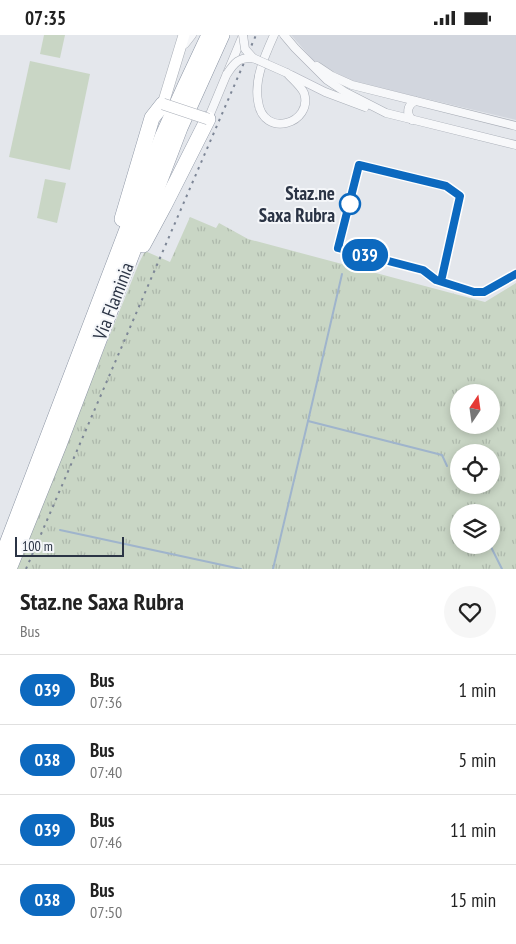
<!DOCTYPE html>
<html lang="it">
<style>
body{margin:0;font-family:"PT Sans Narrow",sans-serif;background:#f6f6f6;color:#222;height:100vh;display:flex;flex-direction:column;font-size:19px;white-space:nowrap}
*{box-sizing:border-box;margin:0}
p{font-size:16px;color:#767676}
.icon{flex:none;width:28px;height:28px;fill:none;stroke:currentColor;stroke-width:2;stroke-linecap:round;stroke-linejoin:round}
.map{position:relative;height:534px;overflow:hidden}
.details{display:flex;flex-direction:column;background:#fff;flex:1}
.details>*{flex:none}
.badge{padding:0 10px;border-radius:16px;font-size:18px;line-height:32px}
.needle{width:32px;rotate:13deg}
.tools{position:absolute;left:450px;top:349px;display:grid;gap:10px}
.tools a{display:grid;place-items:center;width:50px;height:50px;border-radius:50%;background:#fff;box-shadow:0 2px 8px #0003;font-size:25px}
.scale{position:absolute;left:15px;bottom:12px;width:109px;box-sizing:border-box;padding-left:5px;border:2px solid #2b3445;border-top:0;font-size:14px;line-height:18px;white-space:nowrap;color:#2b3445;-webkit-text-stroke:4px #f4f6f9;paint-order:stroke}
.map>.badge{position:absolute;translate:-50% -50%;box-shadow:0 0 0 2px #fff}
.round{display:grid;place-items:center;flex:none;width:52px;height:52px;border-radius:26px;background:#f6f6f6}
.summary{display:flex;align-items:center;justify-content:space-between;height:85px;padding:0 20px}
h1{font-size:24px;font-weight:800;line-height:38px}
ul{padding:0;list-style:none}
li{display:flex;align-items:center;gap:15px;height:70px;padding:0 20px;border-top:1px solid #e0e0e0}
li div{flex:1}
li b{display:block;font-size:19px}
li em{font-style:normal}
li .badge{min-width:55px;font-weight:700;text-align:center}
.status{display:flex;justify-content:space-between;align-items:center;height:35px;padding:0 25px;background:#fff;direction:ltr}
.status svg{height:14px;fill:currentColor}
.map>svg:first-child{display:block}
.built{fill:#d2d6de}
.grass{fill:url(#grass-tufts);fill-rule:evenodd}
.pitch{fill:#c9d6c5}
.lines{fill:none;stroke-linecap:round;stroke-linejoin:round}
.stream{stroke:#9fb4cc;stroke-width:2}
.street-casing{stroke:#a9aeb7;stroke-width:9}
.secondary-casing{stroke:#a9aeb7;stroke-width:12}
.highway-casing{stroke:#8b94a3;stroke-width:16}
.street{stroke:#f7f8fa;stroke-width:8}
.secondary{stroke:#fff;stroke-width:11}
.highway{stroke:#fff;stroke-width:15}
.rail{stroke:#7d8696;stroke-width:2;stroke-dasharray:2.5 5;stroke-linecap:butt}
.street-bridge-casing{stroke:#a9aeb7;stroke-width:9;stroke-linecap:butt}
.secondary-bridge-casing{stroke:#a9aeb7;stroke-width:12;stroke-linecap:butt}
.street-bridge{stroke:#f7f8fa;stroke-width:8}
.secondary-bridge{stroke:#fff;stroke-width:11}
.line-casing{stroke:#fff;stroke-width:11}
.line{stroke:#0c69bf;stroke-width:8}
.stop-dot{fill:#fff;stroke:#0c69bf;stroke-width:2.5}
.labels{text-anchor:middle;dominant-baseline:central;stroke-width:4;stroke-linejoin:round;paint-order:stroke}
.stop-label{font-size:19px;font-weight:bold;fill:#2b3445;stroke:#f4f6f9;text-anchor:end}
.street-label{font-size:19px;fill:#2b3445;stroke:#f4f6f9}
</style>
<div class="status"><b>07:35</b><svg viewBox="0 0 49 12"><path d="M0 12V9h3v3zM5 12V6h3v6zM10 12V3h3v9zM15 12V0h3v12zM26 1h20v11H26zM47 4h2v5h-2z"/></svg></div>
<div class="map">
<svg width="516" height="534" viewBox="0 0 516 534">
<defs>
<pattern id="grass-tufts" width="24" height="20" patternUnits="userSpaceOnUse" patternTransform="scale(1.25)"><rect width="24" height="20" fill="#c9d6c5"/><path d="M3 7l-1-3M5 7V3M7 7l1-3M15 17l-1-3M17 17v-4M19 17l1-3" fill="none" stroke="#adb8ab"/></pattern>
</defs>
<rect width="100%" height="100%" fill="#e4e7ec"/>
<polygon class="built" points="291,0 516,0 516,85 351,46 313,25"/>
<path class="grass" d="M 190,182 L 216,193 L 219,188 L 248,204 L 485,267 L 516,248 L 516,534 L 15,534 L 139,228 L 145,216 L 170,227 ZM 459,358 L 491,358 L 491,390 L 459,390 ZM 459,418 L 491,418 L 491,450 L 459,450 ZM 459,478 L 491,478 L 491,510 L 459,510 Z"/>
<g class="pitch">
<polygon points="44,0 65,0 60,23 40,19"/>
<polygon points="30,26 90,39 70,135 9,122"/>
<polygon points="45,144 66,148 57,188 37,183"/>
</g>
<g class="lines">
<g class="stream">
<polyline points="342,239 308,386 442,420 447,431"/>
<polyline points="60,495 241,534"/>
<polyline points="490,510 502,534"/>
<polyline points="273,534 308,386"/>
</g>
<defs>
<g id="street">
<path d="M 274,0 C 265,20 254,44 258,66 C 263,105 314,88 304,58 C 301,51 292,44 287,38"/>
<polyline points="284,0 295,13 327,45 345,57 386,78 516,110"/>
<polyline points="181,10 185,9 192,0"/>
<polyline points="317,31 332,41 352,50 516,91"/>
<polyline points="291,40 325,57 365,72"/>
<polyline points="208,84 243,0"/>
<path d="M 412,85 C 406,78 407,71 415,66"/>
</g>
<polyline id="secondary" points="163,69 184,0"/>
<g id="highway">
<polyline points="122,184 152,83 163,69"/>
<polyline points="143,210 164,171 208,84"/>
<polyline points="0,527 163,100 185,51 209,0"/>
<polyline points="9,534 59,410 180,93 222,0"/>
</g>
</defs>
<use href="#street" class="street-casing"/>
<use href="#secondary" class="secondary-casing"/>
<use href="#highway" class="highway-casing"/>
<use href="#street" class="street"/>
<use href="#secondary" class="secondary"/>
<use href="#highway" class="highway"/>
<polyline class="rail" points="26,534 256,0"/>
<defs>
<g id="street-bridge">
<polyline points="243,0 245,14 253,23"/>
<path d="M 227,39 C 234,28 239,22 253,23 L 287,38"/>
</g>
<polyline id="secondary-bridge" points="163,69 208,84"/>
</defs>
<use href="#street-bridge" class="street-bridge-casing"/>
<use href="#secondary-bridge" class="secondary-bridge-casing"/>
<use href="#street-bridge" class="street-bridge"/>
<use href="#secondary-bridge" class="secondary-bridge"/>
</g>
<g class="lines">
<defs>
<polyline id="line" points="442,242 460,161 446,151 359,130 338,213 423,235 436,245 474,257 484,257 516,239"/>
</defs>
<use href="#line" class="line-casing"/>
<use href="#line" class="line"/>
</g>
<circle class="stop-dot" cx="350" cy="169" r="10"/>
<g class="labels">
<g class="stop-label">
<text x="335" y="158">Staz.ne<tspan x="335" dy="22">Saxa Rubra</tspan></text>
</g>
<g class="street-label">
<text transform="translate(113 266) rotate(-69)">Via Flaminia</text>
</g>
</g>
</svg>
<div class="tools">
<a><svg class="needle" viewBox="-14 -14 28 28"><path d="M0-13l5 13h-10z" fill="#e53935"/><path d="M0 13l5-13h-10z" fill="#767676"/></svg></a>
<a><svg class="icon" aria-label="locate" viewBox="0 0 24 24"><circle cx="12" cy="12" r="6"/><path d="M12 2v4M12 18v4M2 12h4M18 12h4"/></svg></a>
<a><svg class="icon" aria-label="layers" viewBox="0 0 24 24"><path d="M12 4l9 5-9 5-9-5zM3 14l9 5 9-5"/></svg></a>
</div>
<div class="scale">100 m</div>
<b class="badge" style="left:365px;top:220px;background:#0c69bf;color:#fff">039</b>
</div>
<section class="details">
<div class="summary"><div><h1>Staz.ne Saxa Rubra</h1><p>Bus</p></div><a class="round"><svg class="icon" aria-label="heart" viewBox="0 0 24 24"><path d="M12 20l-8-8c-3-5 5-10 8-4 3-6 11-1 8 4z"/></svg></a></div>
<ul>
<li><span class="badge" style="background:#0c69bf;color:#fff">039</span><div><b>Bus</b><p>07:36</p></div><em>1 min</em></li>
<li><span class="badge" style="background:#0c69bf;color:#fff">038</span><div><b>Bus</b><p>07:40</p></div><em>5 min</em></li>
<li><span class="badge" style="background:#0c69bf;color:#fff">039</span><div><b>Bus</b><p>07:46</p></div><em>11 min</em></li>
<li><span class="badge" style="background:#0c69bf;color:#fff">038</span><div><b>Bus</b><p>07:50</p></div><em>15 min</em></li>
</ul>
</section>
